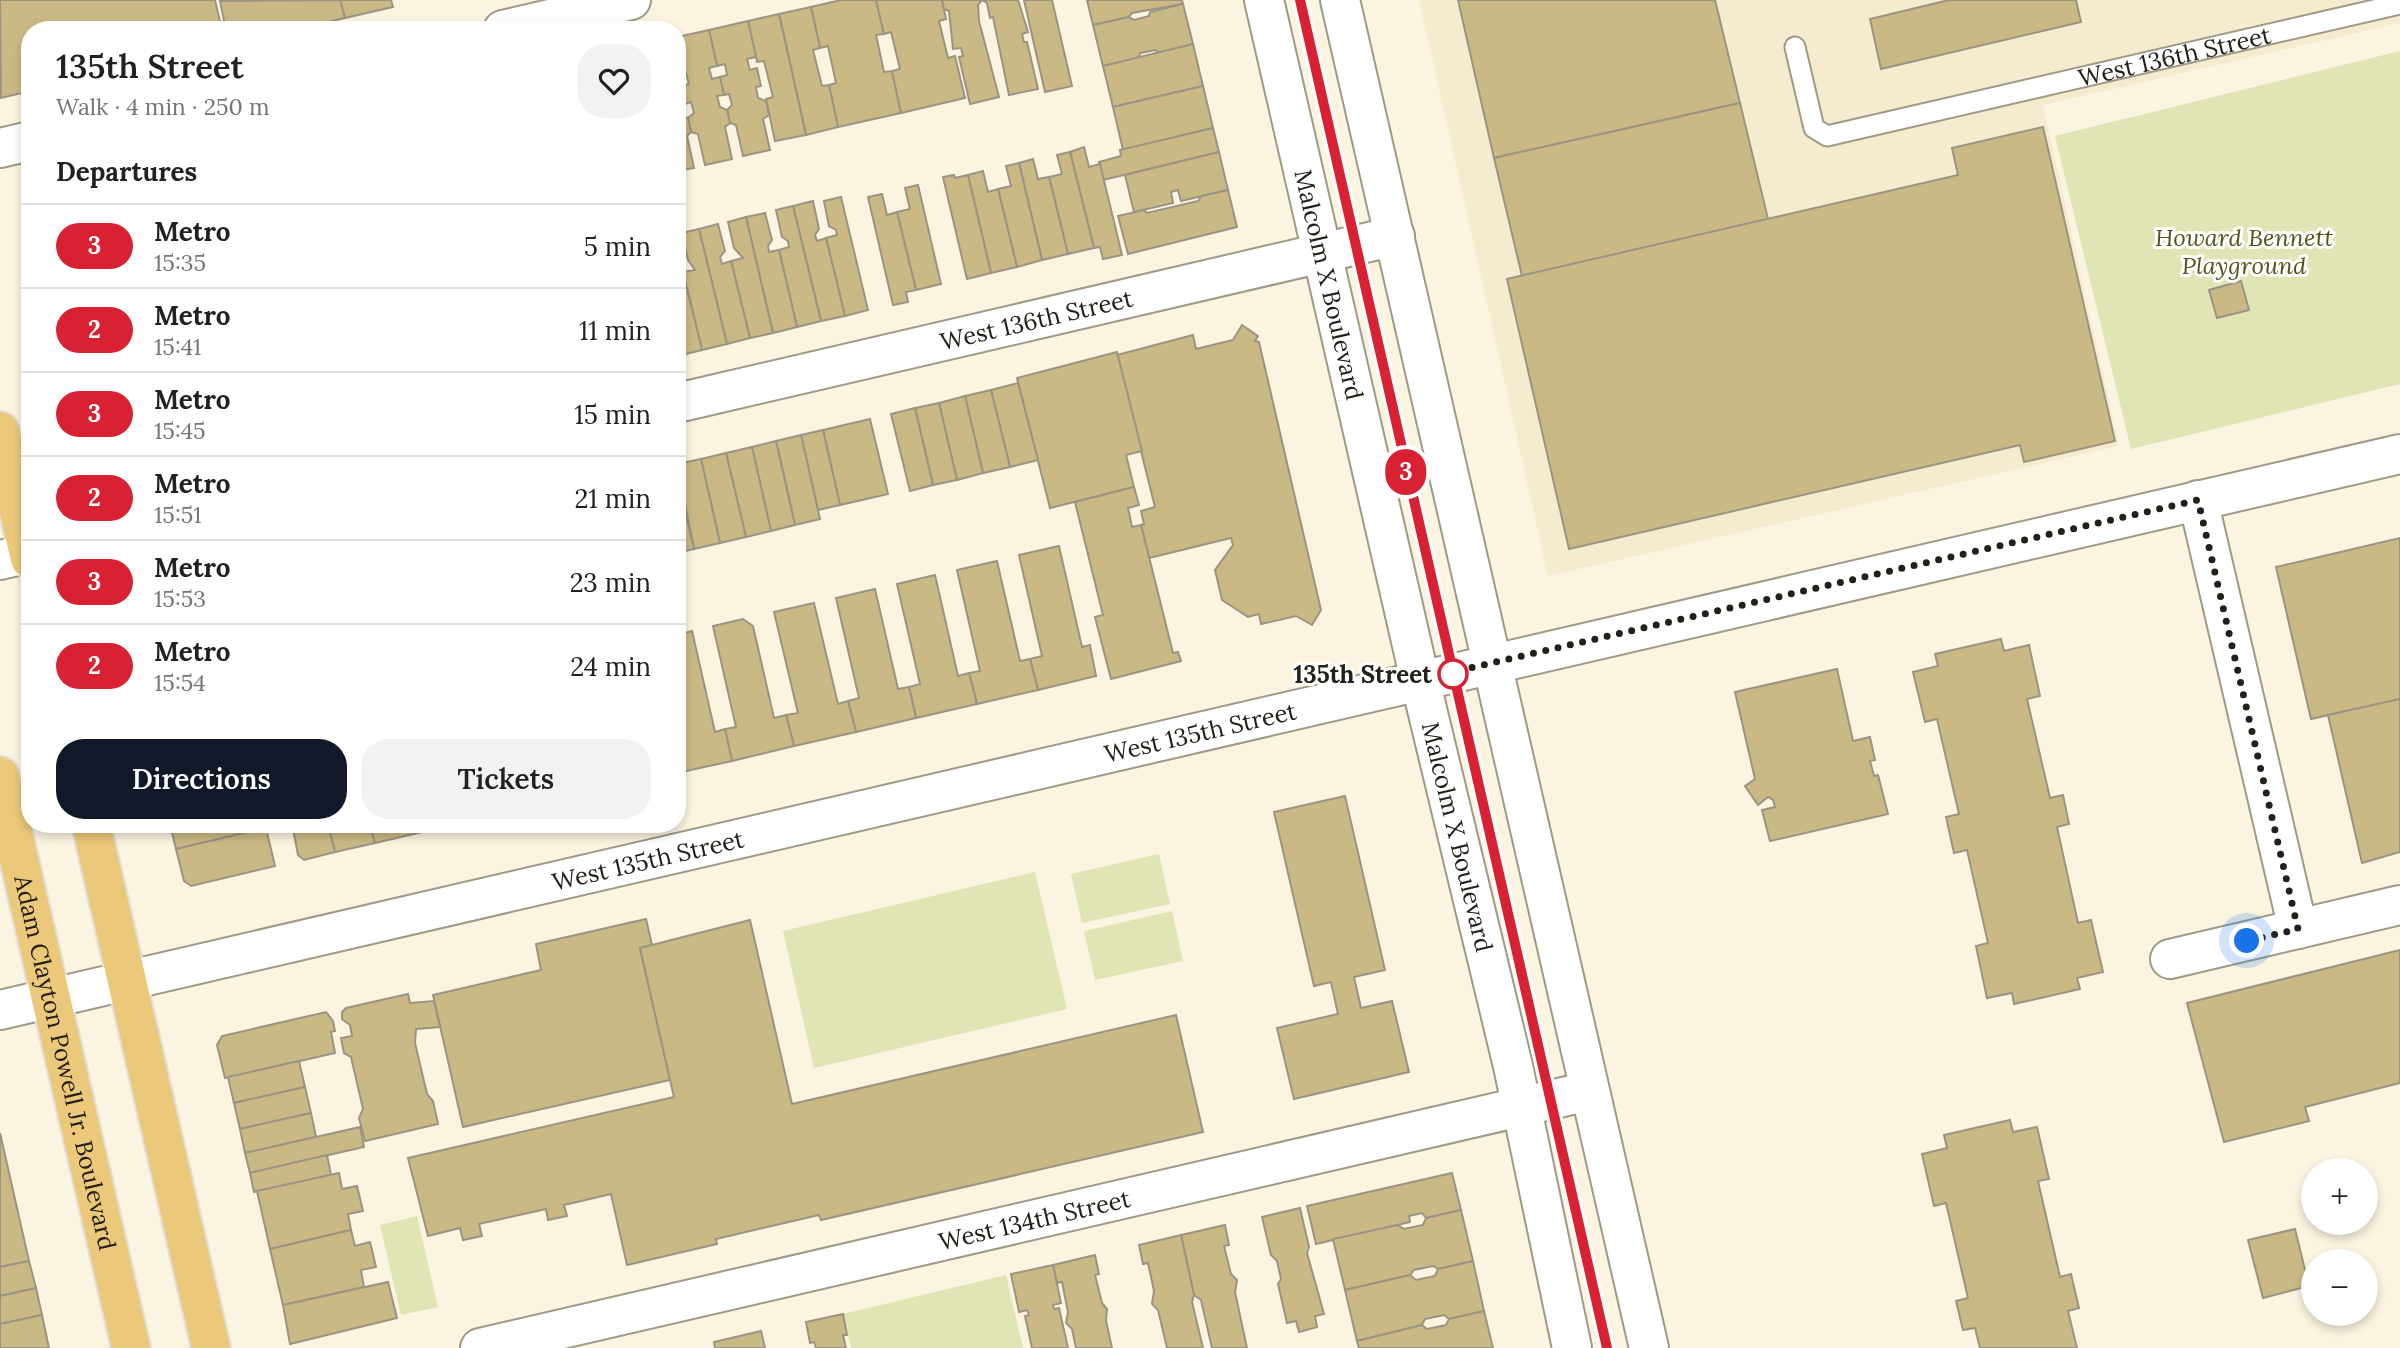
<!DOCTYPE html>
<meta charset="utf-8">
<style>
body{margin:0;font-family:Lora,serif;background:#f2f2f2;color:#202124;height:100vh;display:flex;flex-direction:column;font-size:26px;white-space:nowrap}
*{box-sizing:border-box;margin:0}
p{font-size:23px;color:#757577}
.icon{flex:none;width:38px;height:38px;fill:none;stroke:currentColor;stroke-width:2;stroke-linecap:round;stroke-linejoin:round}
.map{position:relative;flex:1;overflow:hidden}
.details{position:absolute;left:21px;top:21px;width:665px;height:812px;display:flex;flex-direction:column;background:#fff;border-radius:28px;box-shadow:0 4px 10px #0003}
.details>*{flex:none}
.badge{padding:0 14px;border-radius:23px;font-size:24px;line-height:46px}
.buttons{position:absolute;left:2301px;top:1158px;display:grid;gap:14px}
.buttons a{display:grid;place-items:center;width:77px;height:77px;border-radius:50%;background:#fff;box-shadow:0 4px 10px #0003;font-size:35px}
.you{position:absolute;width:35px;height:35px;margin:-18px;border:5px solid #fff;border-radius:50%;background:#1a73e8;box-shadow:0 0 0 10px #1a73e833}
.map>.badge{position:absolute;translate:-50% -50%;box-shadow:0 0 0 4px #fff}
h2{padding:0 35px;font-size:26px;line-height:63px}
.round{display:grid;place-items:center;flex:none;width:74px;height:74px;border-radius:28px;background:#f2f2f2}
.head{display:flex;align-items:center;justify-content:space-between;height:119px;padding:0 35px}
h1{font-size:33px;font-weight:600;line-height:52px}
.action{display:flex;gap:14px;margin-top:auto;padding:14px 35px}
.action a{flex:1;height:80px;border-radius:28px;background:#111827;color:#fff;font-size:28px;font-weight:600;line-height:80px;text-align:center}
.action a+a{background:#f2f2f2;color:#202124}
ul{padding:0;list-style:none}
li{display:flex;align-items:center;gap:21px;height:84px;padding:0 35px;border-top:2px solid #e0e0e0}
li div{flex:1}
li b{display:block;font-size:26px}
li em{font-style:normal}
li .badge{min-width:77px;font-weight:700;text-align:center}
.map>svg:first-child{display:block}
.built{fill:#f5ecd0}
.green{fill:#e1e4b5}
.building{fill:#cbb985;stroke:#9b9482;stroke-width:2}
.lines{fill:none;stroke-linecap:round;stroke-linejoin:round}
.service-casing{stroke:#9f9986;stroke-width:23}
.minor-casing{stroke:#9f9986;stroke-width:42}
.tertiary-casing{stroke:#9f9986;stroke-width:42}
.secondary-casing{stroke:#9f9986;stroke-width:42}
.primary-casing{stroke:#e0e0df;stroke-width:42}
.service{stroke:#fff;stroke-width:19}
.minor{stroke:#fff;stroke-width:38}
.tertiary{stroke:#fff;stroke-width:38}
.secondary{stroke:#fff;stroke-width:38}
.primary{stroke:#ebc87a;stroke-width:38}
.line-casing{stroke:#fff;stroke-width:16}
.line{stroke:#d82233;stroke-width:10}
.walk{stroke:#232019;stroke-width:7;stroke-dasharray:0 12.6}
.stop-dot{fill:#fff;stroke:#d82233;stroke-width:3.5}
.labels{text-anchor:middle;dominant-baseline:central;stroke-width:6;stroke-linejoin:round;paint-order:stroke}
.street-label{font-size:24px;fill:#232019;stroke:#fff}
.park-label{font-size:24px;font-style:italic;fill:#545518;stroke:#fff}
.stop-label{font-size:24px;font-weight:bold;fill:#232019;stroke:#fff;text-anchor:end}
</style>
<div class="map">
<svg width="2400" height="1348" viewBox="0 0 2400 1348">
<rect width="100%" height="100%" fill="#fbf4e0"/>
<polygon class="built" points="1419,0 2400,0 2400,23 2043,105 2119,446 1548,576"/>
<g class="green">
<polygon points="2400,51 2400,384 2131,449 2055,136"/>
<polygon points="1159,854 1170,904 1082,923 1071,874"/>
<polygon points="1035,872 1067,1009 814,1068 783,931"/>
<polygon points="1172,911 1183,961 1095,980 1084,931"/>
<polygon points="417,1216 438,1307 401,1315 380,1225"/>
<polygon points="1006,1275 1023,1348 851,1348 843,1314"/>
</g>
<g class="building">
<polygon points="0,0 215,0 222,30 30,30 30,91 1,98"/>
<polygon points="340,0 391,0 393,7 345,18"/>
<polygon points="340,0 345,18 294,30 226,30 220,1"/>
<polygon points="841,0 876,0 884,34 876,35 884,72 892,71 901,113 838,127 829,85 836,83 828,46 820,48 811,7"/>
<polygon points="876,0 942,0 946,19 939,21 948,58 955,56 965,98 901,113 892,71 900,69 891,32 884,34"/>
<polygon points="942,0 982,0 978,5 979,21 999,97 970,104 959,57 963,56 961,48 953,49 949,11 944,9"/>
<polygon points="982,0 1018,0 1028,32 1022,34 1024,42 1027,42 1038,89 1009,95 993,17 990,18 987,3"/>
<polygon points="1024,0 1052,0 1072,86 1045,92"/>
<polygon points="1087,0 1182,0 1183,4 1132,13 1129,17 1093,25"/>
<polygon points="1458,0 1715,0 1740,103 1494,158"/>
<polygon points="1949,0 2076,0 2081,22 1881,69 1870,19"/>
<polygon points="1183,4 1193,44 1160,53 1155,50 1141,53 1137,58 1103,66 1093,25 1129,17 1134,20 1149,16 1150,12"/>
<polygon points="811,7 820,48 813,50 822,86 829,85 838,127 806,135 779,14"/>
<polygon points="779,14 806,135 775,141 766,99 773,97 764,61 757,62 748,21"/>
<polygon points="748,21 756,57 747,59 750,70 757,68 761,86 756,87 758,98 766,101 769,115 763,119 770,150 743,156 736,125 730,123 727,110 732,105 729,94 724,95 720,77 727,75 725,64 717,66 709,30"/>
<polygon points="709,30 717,66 709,68 712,79 720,77 724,95 717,96 720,107 727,110 730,123 725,127 732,159 705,165 698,134 691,132 688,118 694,113 691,102 685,104 681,86 689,84 686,73 678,75 677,71 677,37"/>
<polygon points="1193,44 1203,86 1113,107 1103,66"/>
<polygon points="677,86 681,86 685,104 679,105 682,116 688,118 691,132 687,136 694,168 677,171"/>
<polygon points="1203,86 1213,128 1123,150 1113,107"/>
<polygon points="1740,103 1768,219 1522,276 1494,158"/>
<polygon points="2043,127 2115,441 2024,462 2020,445 1569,549 1507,279 1958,175 1952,148"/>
<polygon points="1213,128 1219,152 1103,180 1099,162 1121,156 1120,150"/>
<polygon points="1084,147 1089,167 1100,164 1122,255 1103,259 1100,247 1094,248 1070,152"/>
<polygon points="1070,152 1094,248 1068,254 1049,177 1062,174 1057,155"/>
<polygon points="1219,152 1228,190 1181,201 1178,190 1171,192 1173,203 1134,212 1125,175"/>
<polygon points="1033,159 1038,179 1049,177 1068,254 1042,260 1019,163"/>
<polygon points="1019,163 1042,260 1017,267 998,189 1011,186 1006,166"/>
<polygon points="983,171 988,192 998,189 1017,267 991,273 968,175"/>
<polygon points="954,175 955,178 968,175 991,273 967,279 943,177"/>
<polygon points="918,185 941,284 916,290 897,212 910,209 905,188"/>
<polygon points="1228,190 1237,227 1128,254 1118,216 1144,210 1147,213 1198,201 1202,196"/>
<polygon points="882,194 887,215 897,212 916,290 906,292 908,302 893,305 868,197"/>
<polygon points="841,197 868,310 845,316 826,238 837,235 836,230 829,226 824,201"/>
<polygon points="813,201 819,229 815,235 817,241 826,238 845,316 821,321 793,206"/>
<polygon points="793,206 821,321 797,327 779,250 789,247 788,241 782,237 776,210"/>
<polygon points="765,213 772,240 768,246 769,252 779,250 797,327 773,333 746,217"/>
<polygon points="746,217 773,333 750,338 731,261 743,258 734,248 728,222"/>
<polygon points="718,224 725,251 720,257 722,264 731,261 750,338 727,344 699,229"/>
<polygon points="699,229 727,344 702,350 683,272 695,270 688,260 682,233"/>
<polygon points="683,272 702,350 678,356 677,274"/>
<polygon points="2241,281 2249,310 2217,318 2209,290"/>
<polygon points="1242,325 1258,336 1255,341 1259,342 1321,610 1312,625 1296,616 1261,624 1259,614 1248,617 1222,600 1215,570 1233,545 1231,538 1149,558 1141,525 1144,524 1141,511 1155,507 1117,355 1193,335 1196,349 1233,340"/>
<polygon points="1117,352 1142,451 1126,455 1134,487 1050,508 1017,378"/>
<polygon points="1018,383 1038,460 1010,467 991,390"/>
<polygon points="991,390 1010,467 983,473 965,396"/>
<polygon points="965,396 983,473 957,480 939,403"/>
<polygon points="939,403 957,480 933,485 915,408"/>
<polygon points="915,408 933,485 910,491 891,414"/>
<polygon points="870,419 888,494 840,505 823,430"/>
<polygon points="823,430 840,505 818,510 801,435"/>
<polygon points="801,435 820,519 795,525 776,441"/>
<polygon points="776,441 795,525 771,531 752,447"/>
<polygon points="752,447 771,531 746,537 726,453"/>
<polygon points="726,453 746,537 720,543 701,459"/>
<polygon points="701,459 720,543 694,549 677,464"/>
<polygon points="677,476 694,549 677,553"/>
<polygon points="1134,487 1139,505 1128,508 1132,527 1141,525 1173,653 1178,652 1181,661 1111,679 1095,617 1103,615 1075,502"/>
<polygon points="2400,538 2400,699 2311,719 2276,567"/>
<polygon points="1059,546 1082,647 1090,645 1096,676 1038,690 1030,659 1042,656 1019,555"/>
<polygon points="997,561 1020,661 1030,659 1038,690 977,704 969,673 980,671 957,570"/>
<polygon points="935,575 958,676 969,673 977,704 916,718 909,687 920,684 897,584"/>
<polygon points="875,589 898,689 909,687 916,718 856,732 848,701 859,698 836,598"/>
<polygon points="814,603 838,704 848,701 856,732 794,746 786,715 798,713 774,612"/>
<polygon points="743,619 753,626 774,718 786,715 794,746 732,761 725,729 736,727 713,626"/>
<polygon points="692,631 715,732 725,729 732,761 677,773 677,635"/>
<polygon points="2001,639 2004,651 2029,645 2040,696 2027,699 2050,798 2063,795 2069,824 2057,827 2078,923 2091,920 2103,972 2077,978 2080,989 2014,1004 2012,993 1987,998 1976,946 1988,943 1967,850 1954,853 1946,817 1959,814 1937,719 1925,722 1913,672 1938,666 1935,654"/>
<polygon points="1837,669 1853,741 1870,737 1875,760 1870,761 1874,776 1878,775 1888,814 1770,841 1762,810 1775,807 1773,800 1768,797 1758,805 1745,786 1755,779 1735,692"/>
<polygon points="2400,699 2400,852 2362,863 2328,715"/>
<polygon points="1345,796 1385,970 1354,977 1361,1008 1392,1001 1409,1072 1294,1099 1277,1028 1338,1014 1331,982 1314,986 1274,812"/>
<polygon points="170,824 251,824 253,831 176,849"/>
<polygon points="328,824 370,824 375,843 335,852"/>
<polygon points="328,824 335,852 304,860 298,855 292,824"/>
<polygon points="370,824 457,824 375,843"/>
<polygon points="266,828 275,866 191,886 184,881 176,849"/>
<polygon points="646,919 652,945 640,948 670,1080 463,1127 433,995 541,970 536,944"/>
<polygon points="750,920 792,1104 1176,1015 1203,1132 821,1220 819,1215 716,1239 717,1244 627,1265 611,1194 564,1205 567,1216 548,1220 546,1209 479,1224 482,1236 463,1240 460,1228 428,1236 408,1158 674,1097 640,948"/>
<polygon points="2400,950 2400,1083 2305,1107 2309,1121 2224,1142 2187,1003"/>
<polygon points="408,994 410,1003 434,1001 440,1027 416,1029 415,1043 427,1094 433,1101 438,1124 365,1141 359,1118 363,1109 351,1057 344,1053 341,1038 352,1036 350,1025 342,1019 342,1012 346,1008"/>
<polygon points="326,1012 333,1021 335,1031 331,1032 335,1053 225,1078 217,1045 222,1036"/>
<polygon points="299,1061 305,1087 234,1103 228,1077"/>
<polygon points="305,1087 311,1113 240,1129 234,1103"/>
<polygon points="311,1113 316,1137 245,1153 240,1129"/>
<polygon points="2010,1120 2013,1132 2037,1127 2049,1179 2038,1181 2060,1277 2071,1274 2079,1308 2068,1311 2077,1348 1980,1348 1975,1328 1963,1330 1956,1301 1968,1298 1946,1203 1934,1206 1922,1154 1947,1148 1944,1135"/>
<polygon points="360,1127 364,1147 250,1173 245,1153"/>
<polygon points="0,1133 29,1261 0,1267"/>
<polygon points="327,1155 331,1175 254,1192 250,1173"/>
<polygon points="339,1173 342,1189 357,1186 363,1211 348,1214 351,1230 270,1249 257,1191"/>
<polygon points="1452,1173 1461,1210 1426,1218 1422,1213 1409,1216 1410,1222 1316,1244 1307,1206"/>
<polygon points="1300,1208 1309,1247 1307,1253 1324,1314 1315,1316 1317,1327 1299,1332 1296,1321 1287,1323 1278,1284 1281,1279 1277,1261 1271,1255 1262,1217"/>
<polygon points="1461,1210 1473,1261 1438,1269 1433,1266 1414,1270 1410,1275 1345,1290 1333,1239 1398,1225 1404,1229 1423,1225 1426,1218"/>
<polygon points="1225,1225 1229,1245 1224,1246 1231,1274 1237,1280 1235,1292 1247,1348 1212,1348 1201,1300 1194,1295 1181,1235"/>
<polygon points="2295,1229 2309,1286 2263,1298 2248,1240"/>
<polygon points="351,1230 355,1246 370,1242 376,1267 361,1270 364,1287 283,1305 270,1249"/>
<polygon points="1181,1235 1194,1295 1192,1302 1203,1348 1167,1348 1158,1310 1152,1304 1154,1291 1148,1263 1143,1264 1139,1245"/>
<polygon points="1095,1255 1099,1274 1095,1275 1102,1303 1107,1309 1106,1321 1112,1348 1076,1348 1072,1329 1066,1323 1068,1312 1062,1282 1057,1283 1053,1265"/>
<polygon points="29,1261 36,1288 0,1296 0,1267"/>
<polygon points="1473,1261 1484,1311 1449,1319 1444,1315 1425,1319 1422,1325 1357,1341 1345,1290 1410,1275 1416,1280 1435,1276 1438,1269"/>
<polygon points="1053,1265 1061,1303 1053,1305 1054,1309 1059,1308 1068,1348 1032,1348 1025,1316 1029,1315 1027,1310 1019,1312 1011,1274"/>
<polygon points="388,1282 397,1318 290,1344 283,1305"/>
<polygon points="36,1288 42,1315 0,1324 0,1296"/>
<polygon points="1484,1311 1493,1348 1359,1348 1357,1341 1422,1325 1427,1329 1446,1325 1449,1319"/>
<polygon points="843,1314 847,1335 843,1335 846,1348 816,1348 814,1342 810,1343 806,1322"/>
<polygon points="42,1315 49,1348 0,1348 0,1324"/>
<polygon points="761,1331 765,1348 715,1348 714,1342"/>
</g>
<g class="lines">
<defs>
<g id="service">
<path id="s1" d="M 1795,47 L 1814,128 L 1827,136 L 2400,4"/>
</g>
<g id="minor">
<polyline points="503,30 631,0"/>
<polyline points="0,148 30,141"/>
<path id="s2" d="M 677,403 L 1395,236"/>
<polyline points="2198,500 2298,929"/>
<polyline points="0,560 30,553"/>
<polyline points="2170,959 2400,905"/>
<path id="s3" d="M 480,1348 L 1589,1091"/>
</g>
<g id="tertiary">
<path id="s4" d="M 0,1010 L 2400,454"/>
</g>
<g id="secondary">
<path id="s5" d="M 1264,0 L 1420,680 L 1513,1066 L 1572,1348"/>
<polyline points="1340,0 1649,1348"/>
</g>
<g id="primary">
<polyline points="0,431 30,559"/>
<path id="s6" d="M 0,776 L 131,1348"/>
<polyline points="91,824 211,1348"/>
</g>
</defs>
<use href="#service" class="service-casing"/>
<use href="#minor" class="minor-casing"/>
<use href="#tertiary" class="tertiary-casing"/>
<use href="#secondary" class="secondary-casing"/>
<use href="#primary" class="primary-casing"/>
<use href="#service" class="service"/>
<use href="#minor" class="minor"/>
<use href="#tertiary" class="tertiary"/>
<use href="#secondary" class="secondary"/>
<use href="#primary" class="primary"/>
</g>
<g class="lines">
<defs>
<polyline id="line" points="1300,0 1607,1348"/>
</defs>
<use href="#line" class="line-casing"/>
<use href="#line" class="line"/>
<polyline class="walk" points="1453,674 1444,674 2198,500 2298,929 2247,941"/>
</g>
<circle class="stop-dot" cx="1453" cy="674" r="14"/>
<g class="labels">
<g class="street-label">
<text stroke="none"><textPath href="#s1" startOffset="455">West 136th Street</textPath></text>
<text stroke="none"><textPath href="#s5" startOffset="292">Malcolm X Boulevard</textPath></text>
<text stroke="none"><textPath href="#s2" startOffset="369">West 136th Street</textPath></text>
<text stroke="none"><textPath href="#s4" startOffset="1232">West 135th Street</textPath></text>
<text stroke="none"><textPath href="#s5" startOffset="859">Malcolm X Boulevard</textPath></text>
<text stroke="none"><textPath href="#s4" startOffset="665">West 135th Street</textPath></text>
<text stroke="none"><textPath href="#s6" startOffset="294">Adam Clayton Powell Jr. Boulevard</textPath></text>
<text stroke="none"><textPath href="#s3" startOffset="569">West 134th Street</textPath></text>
</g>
<g class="park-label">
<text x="2244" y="237">Howard Bennett<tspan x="2244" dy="28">Playground</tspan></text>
</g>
<g class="stop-label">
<text x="1432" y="674">135th Street</text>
</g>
</g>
</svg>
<div class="buttons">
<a>+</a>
<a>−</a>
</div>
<div class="you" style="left:2247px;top:941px"></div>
<b class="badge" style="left:1406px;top:472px;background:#d82233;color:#fff">3</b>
<section class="details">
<div class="head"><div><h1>135th Street</h1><p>Walk · 4 min · 250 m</p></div><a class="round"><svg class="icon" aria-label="heart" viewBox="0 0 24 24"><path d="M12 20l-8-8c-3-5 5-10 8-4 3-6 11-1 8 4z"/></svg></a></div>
<h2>Departures</h2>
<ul>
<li><span class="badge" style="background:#d82233;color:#fff">3</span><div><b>Metro</b><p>15:35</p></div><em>5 min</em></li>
<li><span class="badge" style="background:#d82233;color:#fff">2</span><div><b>Metro</b><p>15:41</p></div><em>11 min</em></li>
<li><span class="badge" style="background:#d82233;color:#fff">3</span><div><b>Metro</b><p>15:45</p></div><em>15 min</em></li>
<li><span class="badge" style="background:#d82233;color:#fff">2</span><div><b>Metro</b><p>15:51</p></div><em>21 min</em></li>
<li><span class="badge" style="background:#d82233;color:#fff">3</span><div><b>Metro</b><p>15:53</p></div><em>23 min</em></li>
<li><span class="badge" style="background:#d82233;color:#fff">2</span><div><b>Metro</b><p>15:54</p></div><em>24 min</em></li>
</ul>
<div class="action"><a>Directions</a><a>Tickets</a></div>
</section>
</div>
